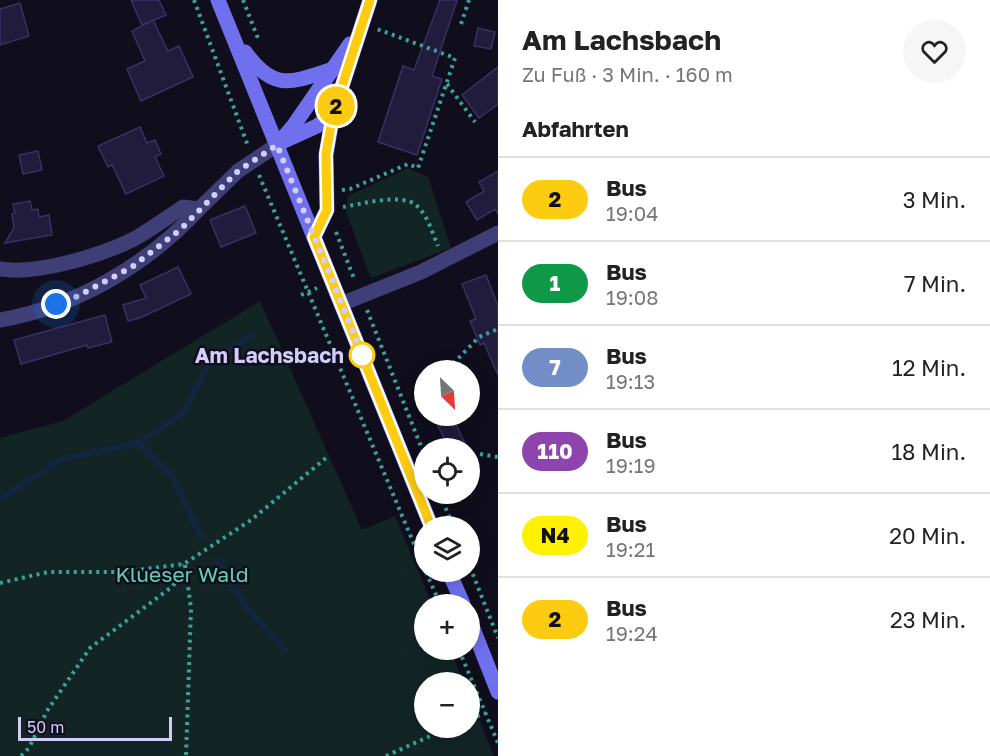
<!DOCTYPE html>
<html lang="de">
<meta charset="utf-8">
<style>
body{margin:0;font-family:"Golos Text",sans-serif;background:#f6f6f6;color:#222;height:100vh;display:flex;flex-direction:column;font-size:22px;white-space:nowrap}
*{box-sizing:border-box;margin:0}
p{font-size:20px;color:#767676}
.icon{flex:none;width:33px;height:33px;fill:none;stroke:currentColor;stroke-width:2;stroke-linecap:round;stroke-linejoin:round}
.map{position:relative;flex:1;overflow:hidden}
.side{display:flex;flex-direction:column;background:#fff;width:492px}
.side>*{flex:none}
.badge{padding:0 12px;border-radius:20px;font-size:21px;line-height:39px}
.needle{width:39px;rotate:155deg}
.fabs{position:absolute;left:414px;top:360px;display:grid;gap:12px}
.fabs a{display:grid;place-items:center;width:66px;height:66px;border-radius:50%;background:#fff;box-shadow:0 3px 15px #0003;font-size:30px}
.scale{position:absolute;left:18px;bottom:15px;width:154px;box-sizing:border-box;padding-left:6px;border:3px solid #d2cef9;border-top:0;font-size:16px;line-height:21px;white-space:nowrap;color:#d2cef9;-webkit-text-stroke:4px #100e1c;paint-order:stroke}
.you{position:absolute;width:30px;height:30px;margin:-15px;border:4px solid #fff;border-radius:50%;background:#1a73e8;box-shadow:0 0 0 9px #1a73e833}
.map>.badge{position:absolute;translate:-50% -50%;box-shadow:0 0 0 3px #fff}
h2{padding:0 24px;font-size:22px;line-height:54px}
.round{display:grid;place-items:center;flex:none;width:63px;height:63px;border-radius:32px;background:#f6f6f6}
.summary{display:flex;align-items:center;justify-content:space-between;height:102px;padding:0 24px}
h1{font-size:28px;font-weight:700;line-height:45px}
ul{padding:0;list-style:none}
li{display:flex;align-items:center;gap:18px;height:84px;padding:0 24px;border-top:2px solid #e0e0e0}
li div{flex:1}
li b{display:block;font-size:22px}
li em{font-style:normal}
li .badge{min-width:66px;font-weight:700;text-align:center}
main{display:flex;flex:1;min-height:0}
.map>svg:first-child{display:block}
.green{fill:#122524}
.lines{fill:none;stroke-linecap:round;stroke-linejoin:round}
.stream{stroke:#132640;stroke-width:6}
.building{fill:#211c3b;stroke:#393164;stroke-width:1.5}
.path{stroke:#3aa299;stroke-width:4;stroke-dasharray:3 4.5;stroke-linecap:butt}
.street{stroke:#3f3e76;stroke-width:15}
.secondary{stroke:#7070ef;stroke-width:15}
.line-casing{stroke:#fff;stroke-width:14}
.line{stroke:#fdcc10;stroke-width:9}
.walk{stroke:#d2cef9;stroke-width:6;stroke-dasharray:0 10.8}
.stop-dot{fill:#fff;stroke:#fdcc10;stroke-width:3}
.labels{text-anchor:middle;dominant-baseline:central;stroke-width:5;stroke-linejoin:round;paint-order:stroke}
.stop-label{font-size:21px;font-weight:bold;fill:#d2cef9;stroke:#100e1c;text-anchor:end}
.park-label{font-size:21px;fill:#64d0b2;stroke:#100e1c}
</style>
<main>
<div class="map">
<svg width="498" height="756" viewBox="0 0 498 756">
<rect width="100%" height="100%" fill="#100e1c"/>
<g class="green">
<polygon points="408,168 428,177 451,248 371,278 346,212 348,196"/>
<polygon points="260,301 362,530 395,516 432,604 424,604 424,650 450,650 464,682 424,682 424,728 470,728 470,697 494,756 0,756 0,438 63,421"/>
</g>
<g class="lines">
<g class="stream">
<polyline points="138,443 172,476 201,537"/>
<polyline points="0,499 62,459 138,443 184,413 208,365 253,334"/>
<polyline points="216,560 248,610 286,650"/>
</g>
</g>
<g class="building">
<polygon points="131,0 159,0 166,15 142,25"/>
<polygon points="440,0 457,0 432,76 442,79 417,155 378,142 403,66 414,70"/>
<polygon points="20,3 29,36 0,45 0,9"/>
<polygon points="153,20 168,51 179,46 193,77 141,101 127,69 145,61 132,31"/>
<polygon points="478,28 495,32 491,49 474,46"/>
<polygon points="498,67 498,104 479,118 462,95"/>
<polygon points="140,127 147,143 155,140 161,154 155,157 164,176 126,194 112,165 108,167 98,146"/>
<polygon points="38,151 42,170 23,174 19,155"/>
<polygon points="498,171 498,214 495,209 477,220 466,202 484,191 479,182"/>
<polygon points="30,201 32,210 38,209 39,217 49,215 52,235 5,243 14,228 12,214 15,213 13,204"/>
<polygon points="245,206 256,233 221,247 210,220"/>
<polygon points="178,267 191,294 140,318 128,321 123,305 146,298 140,285"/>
<polygon points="486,275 498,306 498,375 484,343 480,345 470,321 476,319 462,284"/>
<polygon points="105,315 112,342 88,348 87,345 21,364 14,340"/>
<polygon points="433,416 452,416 467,448 449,448"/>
</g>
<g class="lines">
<g class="path">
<polyline points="194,0 248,146"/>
<polyline points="243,0 259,41"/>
<polyline points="461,24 469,0"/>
<polyline points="447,84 475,122"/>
<polyline points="259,175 424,568"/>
<polyline points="342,190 350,189 408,164 418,168 455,58 377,29"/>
<path d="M 343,207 C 361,204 401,193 416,205 C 428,215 432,233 438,246"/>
<polyline points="336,232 355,281"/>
<polyline points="301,295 317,288"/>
<polyline points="367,310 424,454"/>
<polyline points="448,369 479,337 498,329"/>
<polyline points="480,454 498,457"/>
<polyline points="440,494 453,526"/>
<polyline points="185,565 191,608 186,756"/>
<polyline points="470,567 498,638"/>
<polyline points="426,572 440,604"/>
<polyline points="0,583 48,572 122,572 184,564 251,520 326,458"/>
<polyline points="459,650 498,743"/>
<polyline points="470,719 486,713"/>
<polyline points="21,756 29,748 47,711 90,648 173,586 184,565"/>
<polyline points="386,756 448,728"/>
</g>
<g class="street">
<path d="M 0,269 C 36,275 99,256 132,240 C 149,231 166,218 183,207 L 199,209 L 238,171 L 277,145"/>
<polyline points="341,304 421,272 498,233"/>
<path d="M 0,320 C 76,307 147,265 199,209"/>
</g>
<g class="secondary">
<polyline points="218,0 431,526"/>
<path d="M 245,52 C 275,93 292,82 334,69"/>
<polyline points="282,142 317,126 333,114"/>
<polyline points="277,145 294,125 350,44"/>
<polyline points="314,237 327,210 326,155 333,114 370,0"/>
<polyline points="449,572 463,604"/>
<polyline points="470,621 498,692"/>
</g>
</g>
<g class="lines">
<defs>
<polyline id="line" points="370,0 333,114 326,154 327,210 314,237 431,526"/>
</defs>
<use href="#line" class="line-casing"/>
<use href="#line" class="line"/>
<polyline class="walk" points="56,304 74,298 132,267 181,229 238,171 277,145 363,357 362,355"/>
</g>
<circle class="stop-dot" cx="362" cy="355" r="12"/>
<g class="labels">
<g class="stop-label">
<text x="344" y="355">Am Lachsbach</text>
</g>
<g class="park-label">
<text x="182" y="574">Klueser Wald</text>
</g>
</g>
</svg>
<div class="fabs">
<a><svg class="needle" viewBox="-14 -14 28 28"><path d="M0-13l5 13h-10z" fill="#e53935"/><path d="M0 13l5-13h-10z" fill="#767676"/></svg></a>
<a><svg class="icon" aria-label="locate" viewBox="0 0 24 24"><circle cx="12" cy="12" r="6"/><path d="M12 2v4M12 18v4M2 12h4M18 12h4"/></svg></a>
<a><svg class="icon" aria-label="layers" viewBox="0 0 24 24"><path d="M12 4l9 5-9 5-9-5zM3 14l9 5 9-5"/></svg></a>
<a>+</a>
<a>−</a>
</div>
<div class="scale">50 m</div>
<div class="you" style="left:56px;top:304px"></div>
<b class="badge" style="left:336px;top:106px;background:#fdcc10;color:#111">2</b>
</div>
<section class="side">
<div class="summary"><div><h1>Am Lachsbach</h1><p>Zu Fuß · 3 Min. · 160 m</p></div><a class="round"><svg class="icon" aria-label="heart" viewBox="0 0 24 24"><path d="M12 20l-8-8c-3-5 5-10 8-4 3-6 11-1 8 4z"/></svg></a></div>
<h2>Abfahrten</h2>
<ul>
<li><span class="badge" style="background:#fdcc10;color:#111">2</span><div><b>Bus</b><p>19:04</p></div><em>3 Min.</em></li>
<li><span class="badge" style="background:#0e9847;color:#fff">1</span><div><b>Bus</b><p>19:08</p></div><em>7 Min.</em></li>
<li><span class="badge" style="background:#738ec6;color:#fff">7</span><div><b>Bus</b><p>19:13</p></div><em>12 Min.</em></li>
<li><span class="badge" style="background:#8e44ad;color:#fff">110</span><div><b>Bus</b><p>19:19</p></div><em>18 Min.</em></li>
<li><span class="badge" style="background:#fff101;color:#111">N4</span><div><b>Bus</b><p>19:21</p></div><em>20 Min.</em></li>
<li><span class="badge" style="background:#fdcc10;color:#111">2</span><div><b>Bus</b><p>19:24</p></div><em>23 Min.</em></li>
</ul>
</section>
</main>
